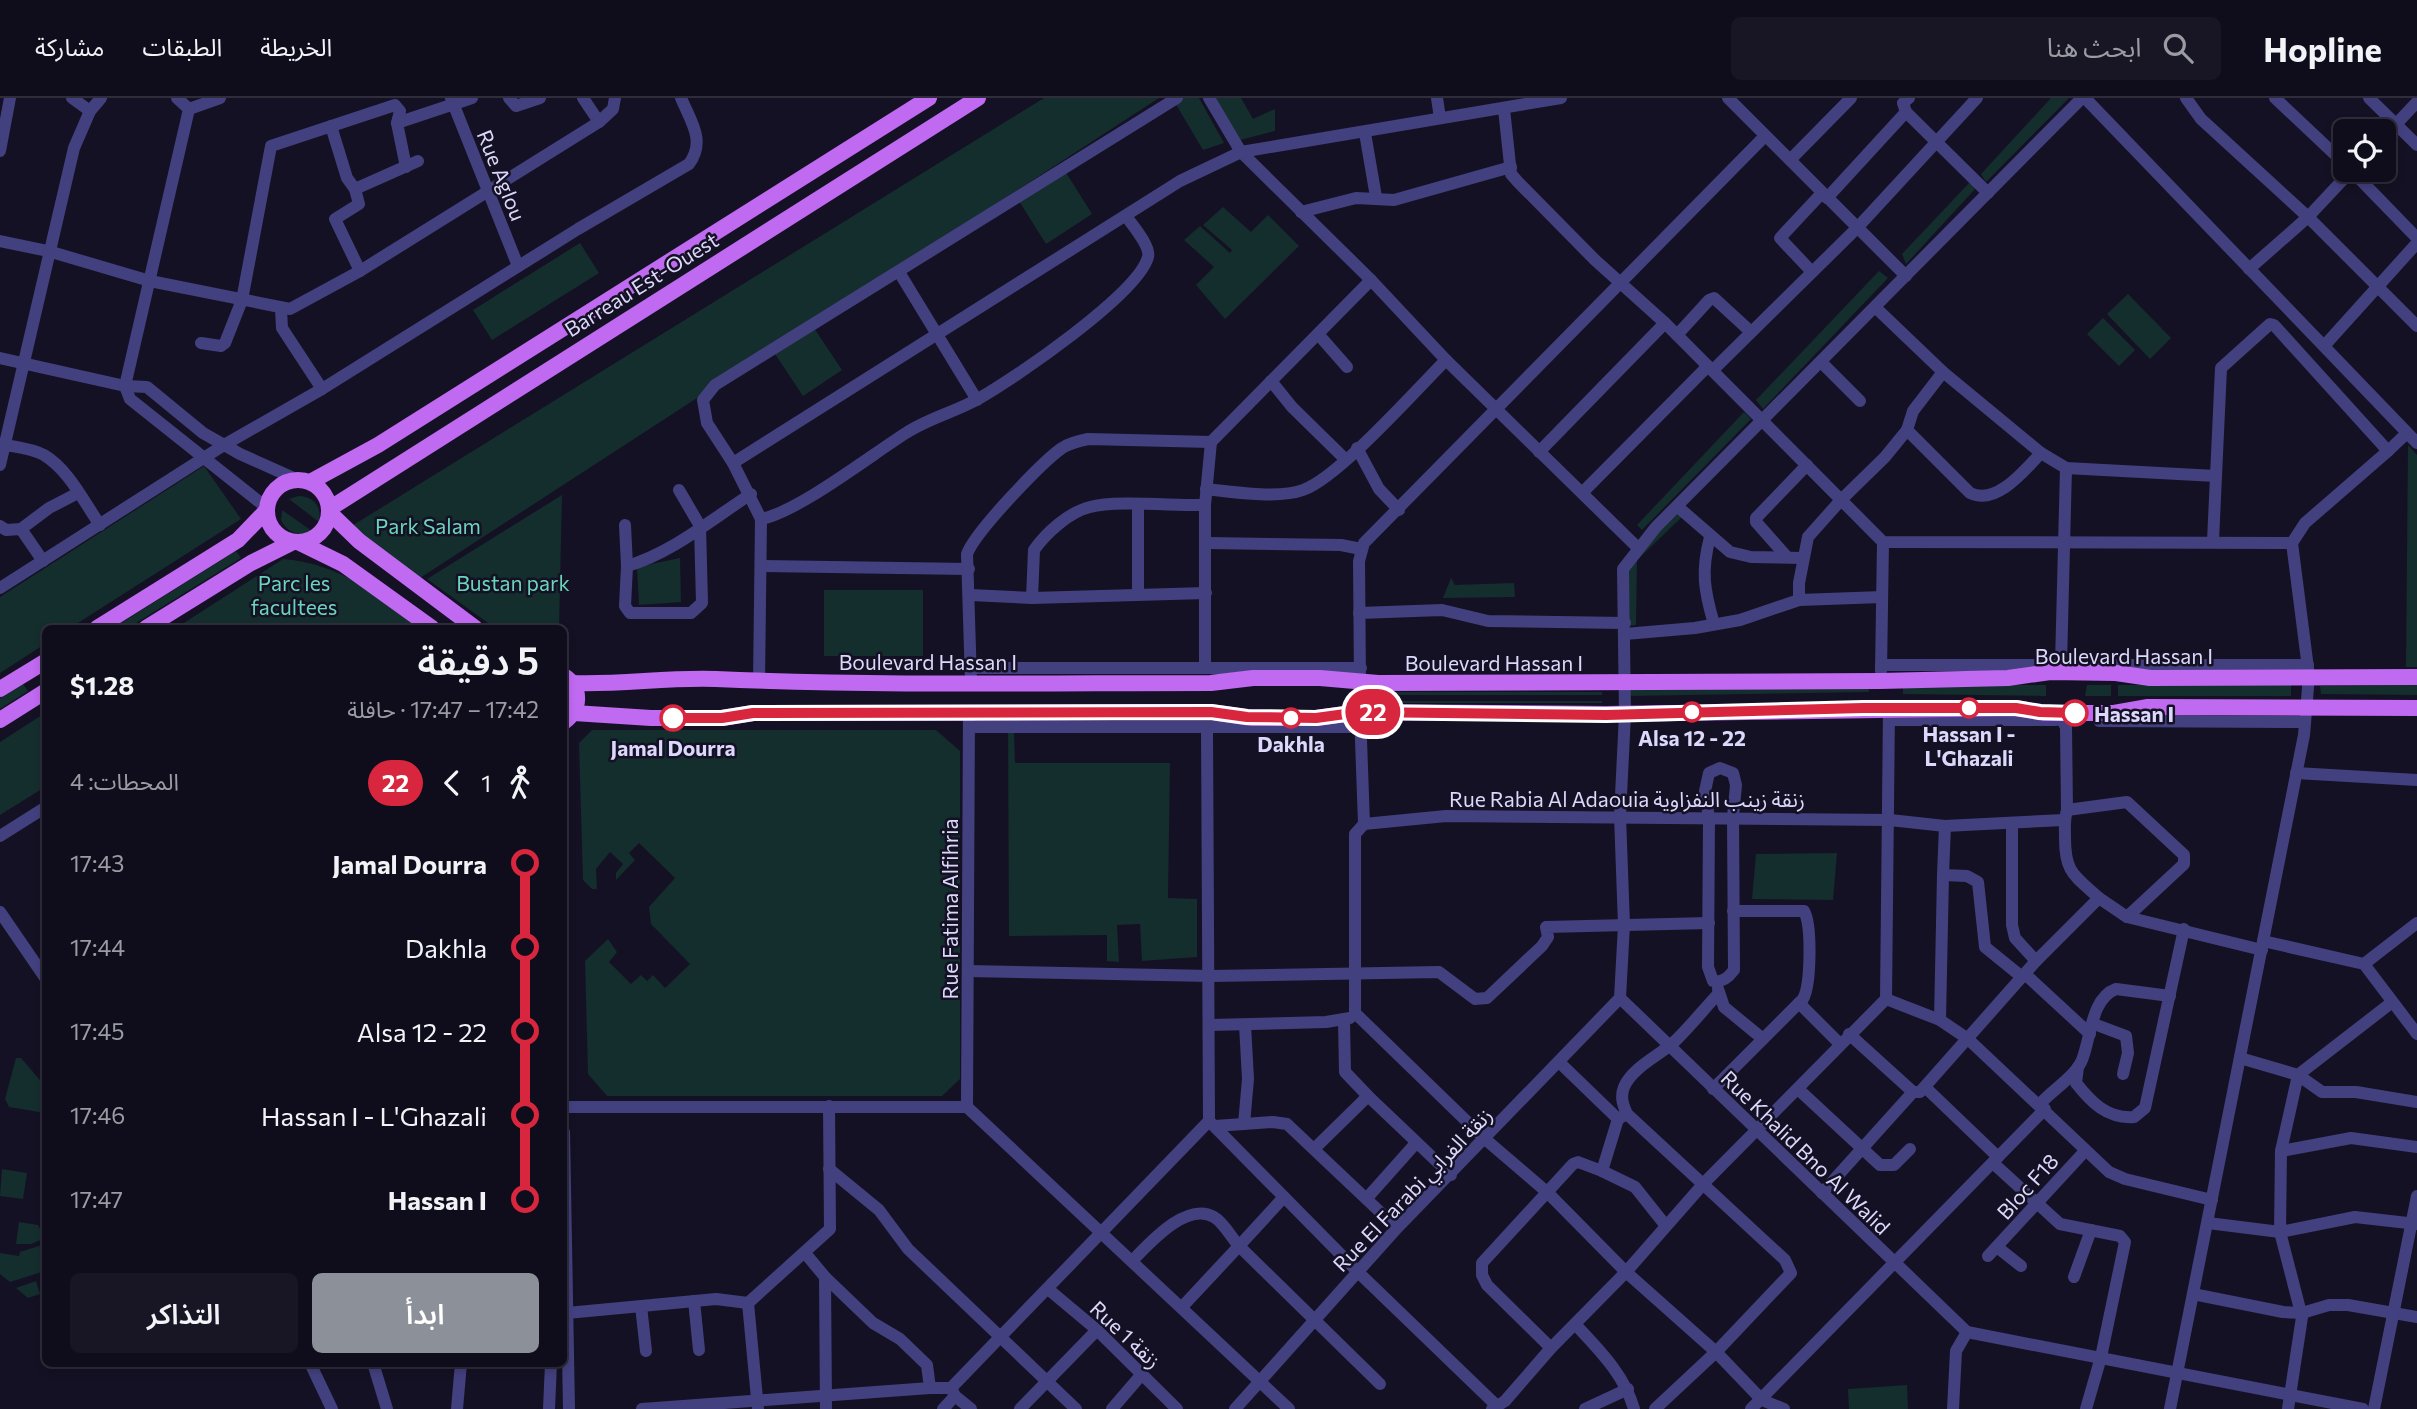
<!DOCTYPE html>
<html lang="ar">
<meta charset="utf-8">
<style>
body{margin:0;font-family:Commissioner,"Noto Sans Arabic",sans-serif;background:#181624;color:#f1f3f6;direction:rtl;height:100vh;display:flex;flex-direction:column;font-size:26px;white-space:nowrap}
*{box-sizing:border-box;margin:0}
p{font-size:23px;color:#9b9ca3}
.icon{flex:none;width:38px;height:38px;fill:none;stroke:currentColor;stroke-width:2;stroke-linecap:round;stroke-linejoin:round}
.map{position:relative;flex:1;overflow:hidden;direction:ltr}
.side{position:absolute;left:42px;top:527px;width:525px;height:742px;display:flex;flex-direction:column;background:#0f0d1b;border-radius:10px;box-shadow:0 4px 10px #0003,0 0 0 2px #2f2d3a;direction:rtl}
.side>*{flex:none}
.badge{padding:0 14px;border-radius:23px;font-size:24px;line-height:46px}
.tools{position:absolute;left:2333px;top:21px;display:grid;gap:14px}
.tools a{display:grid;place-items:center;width:63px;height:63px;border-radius:10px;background:#0f0d1b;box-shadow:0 4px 10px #0003,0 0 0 2px #2f2d3a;font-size:35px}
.map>.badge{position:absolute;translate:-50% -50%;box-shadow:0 0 0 4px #fff}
.legs{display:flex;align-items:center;gap:10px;height:77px;padding:0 28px;font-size:23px}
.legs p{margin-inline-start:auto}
.headline{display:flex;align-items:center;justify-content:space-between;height:119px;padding:0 28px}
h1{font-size:38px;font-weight:600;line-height:52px}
.button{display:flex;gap:14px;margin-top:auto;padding:14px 28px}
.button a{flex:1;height:80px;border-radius:10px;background:#8c9099;color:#fff;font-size:28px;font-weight:600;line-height:80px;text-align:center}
.button a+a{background:#181624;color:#f1f3f6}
ul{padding:0 28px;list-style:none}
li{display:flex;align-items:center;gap:24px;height:84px;font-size:26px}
li i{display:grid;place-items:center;width:10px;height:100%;margin:0 9px;background:currentColor}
li i::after{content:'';width:18px;height:18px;margin:-9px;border:5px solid;border-radius:50%;background:#0f0d1b}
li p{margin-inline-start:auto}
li:first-child i{background:linear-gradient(#0000 50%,currentColor 0)}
li:last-child i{background:linear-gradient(currentColor 50%,#0000 0)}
header{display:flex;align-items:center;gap:42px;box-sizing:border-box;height:98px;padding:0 35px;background:#0f0d1b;border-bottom:2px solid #2f2d3a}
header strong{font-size:33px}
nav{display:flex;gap:38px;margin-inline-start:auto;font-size:24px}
.search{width:490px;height:63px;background:#181624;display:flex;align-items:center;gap:18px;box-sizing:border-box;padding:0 24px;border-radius:10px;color:#9b9ca3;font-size:26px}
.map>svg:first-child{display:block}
.green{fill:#142d2d}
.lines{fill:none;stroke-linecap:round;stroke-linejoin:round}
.minor{stroke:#43407f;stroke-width:12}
.major{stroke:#c069f1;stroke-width:16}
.line-1-casing{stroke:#fff;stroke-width:16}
.line-1{stroke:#d7263d;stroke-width:10}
.stop-1-dot{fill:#fff;stroke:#d7263d;stroke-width:3.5}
.labels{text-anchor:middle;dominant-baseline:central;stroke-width:5;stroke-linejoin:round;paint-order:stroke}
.street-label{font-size:21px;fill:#dcd8fb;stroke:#141124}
.park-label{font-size:21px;fill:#6ad5bc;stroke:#141124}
.stop-label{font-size:21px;font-weight:bold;fill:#dcd8fb;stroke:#141124}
</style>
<header>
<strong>Hopline</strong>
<div class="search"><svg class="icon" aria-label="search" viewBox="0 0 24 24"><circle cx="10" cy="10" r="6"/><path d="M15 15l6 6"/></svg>ابحث هنا</div>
<nav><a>الخريطة</a><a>الطبقات</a><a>مشاركة</a></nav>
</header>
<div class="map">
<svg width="2417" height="1311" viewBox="0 0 2417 1311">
<rect width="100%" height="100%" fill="#141124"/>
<g class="green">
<polygon points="1044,0 1159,0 420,480 350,429"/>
<polygon points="1178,0 1199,0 1224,45 1203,52 1174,3"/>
<polygon points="1214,0 1241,0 1253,21 1275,11 1275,33 1240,42"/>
<polygon points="2051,0 2069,0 1986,84 1981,76"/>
<polygon points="1065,73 1092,116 1046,146 1019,103"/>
<polygon points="1970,84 1975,91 1906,166 1902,156"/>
<polygon points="1223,109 1251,134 1268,117 1299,148 1225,221 1196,187 1214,169 1184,142 1200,128 1230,155 1232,152 1203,127"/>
<polygon points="580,145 599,175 492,242 473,212"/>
<polygon points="1879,173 1888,180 1763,311 1756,302"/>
<polygon points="2128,196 2171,240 2150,261 2107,216"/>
<polygon points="2103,220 2135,252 2119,268 2087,236"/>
<polygon points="814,230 842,272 803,298 775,256"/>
<polygon points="1744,314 1751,321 1642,432 1637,427"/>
<polygon points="2408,347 2417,357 2417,569 2406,569"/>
<polygon points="204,368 241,421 70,530 46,530 45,546 0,575 0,499"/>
<polygon points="562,397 559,530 495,530 427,481"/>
<path d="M 298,398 C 314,398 322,409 319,424 L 289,401 Z"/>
<polygon points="1677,411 1682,419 1637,462 1636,527 1630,528 1628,459"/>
<path d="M 282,412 L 312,433 C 299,439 287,435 281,422 Z"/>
<polygon points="236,453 241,460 128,530 113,530"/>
<polygon points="680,460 681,504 639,507 637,469"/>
<path d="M 283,461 C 337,465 383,498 425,530 L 176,530 Z"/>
<polygon points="1451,480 1455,487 1514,485 1515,499 1443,500"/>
<rect x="824" y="492" width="99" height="66"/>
<polygon points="1868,585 1869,594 1630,598 1629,587"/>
<polygon points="23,586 28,593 0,611 0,600"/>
<polygon points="2291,586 2291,598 2118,598 2118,587"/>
<polygon points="1903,587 2046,587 2046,598 1903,596"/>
<polygon points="2087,587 2111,587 2111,598 2085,598"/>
<polygon points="2417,587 2417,597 2321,596 2320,588"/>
<rect x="1381" y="594" width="221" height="3"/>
<rect x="1381" y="603" width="221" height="2"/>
<polygon points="45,615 45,689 0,717 0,644"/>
<polygon points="592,632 936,632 960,653 960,981 942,998 607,998 588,976 585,863 608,841 617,854 609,864 631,886 641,877 647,883 653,877 665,890 690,866 651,826 649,809 675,780 639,745 629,755 635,762 616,782 616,775 623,766 610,754 596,771 597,791 592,791 583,782 579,645"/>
<polygon points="1014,633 1015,665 1170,665 1168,800 1197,801 1197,859 1142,863 1140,826 1117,827 1119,864 1107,863 1107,837 1009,838 1008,634"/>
<polygon points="1837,755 1833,802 1752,801 1756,756"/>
<polygon points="16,960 21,960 45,988 45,1015 9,1009 5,1001"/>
<polygon points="2,1071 27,1075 23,1101 0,1098"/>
<polygon points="19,1124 38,1127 45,1140 31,1146 16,1146"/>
<polygon points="45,1146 45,1173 10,1184 0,1176 0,1155 19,1158 20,1154"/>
<polygon points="36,1183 40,1196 28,1200 16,1190"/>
<polygon points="1907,1287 1908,1311 1849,1311 1848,1291"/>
</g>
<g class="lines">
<g class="minor">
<polyline points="72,0 90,13"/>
<polyline points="177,0 189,11"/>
<polyline points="451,0 518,168"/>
<polyline points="509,0 516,8 540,0"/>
<polyline points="583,0 599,24"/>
<polyline points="1209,0 1241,54 1371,182 1446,262 1638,450"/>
<polyline points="1437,0 1440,20"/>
<polyline points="1728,0 1906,178"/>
<polyline points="1909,0 1903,5 1906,14 1988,95"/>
<polyline points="2085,0 2417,345"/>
<polyline points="2186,0 2201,21 2308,119 2417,228"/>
<polyline points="2275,0 2345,66"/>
<polyline points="2369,0 2417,47"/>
<polyline points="189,11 220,0"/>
<polyline points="1504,11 1511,76 1518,84 1595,162 1665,225 1883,444 2292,445"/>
<polyline points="397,25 406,69"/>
<polyline points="331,28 347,80 355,91 418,63"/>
<polyline points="1365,35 1376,99"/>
<polyline points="2384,39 2417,4"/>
<polyline points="0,53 10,0"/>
<polyline points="1790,62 1851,0"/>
<polyline points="2351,72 2417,140"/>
<polyline points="355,91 359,106 335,121 360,173"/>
<polyline points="1827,100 1906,14"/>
<polyline points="1301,114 1356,100 1394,102 1511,69"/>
<polyline points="0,143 48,153 150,183 290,211 360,173 599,24 613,11 615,0"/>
<polyline points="2249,171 2308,119 2352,72"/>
<polyline points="899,174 977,302"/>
<polyline points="1812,174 1780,140 1822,95"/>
<polyline points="1875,209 1943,274 2041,355"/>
<polyline points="281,211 282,230 322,291"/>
<polyline points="1318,236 1347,269"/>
<polyline points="1677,237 1709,202 1714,200 1751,234"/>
<polyline points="201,245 221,248 225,245 242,202 271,48 395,7 400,13 397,25 472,0"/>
<polyline points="2325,247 2417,145"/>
<polyline points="0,260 125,288 147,289 203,335 240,356 298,382"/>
<polyline points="1821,264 1860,303"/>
<polyline points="1713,272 1857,130 1977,0"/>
<polyline points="1271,283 1292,309 1345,361"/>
<polyline points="125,288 189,11"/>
<polyline points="125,288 130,301 267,410"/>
<path d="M 1907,332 L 1970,395 C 1996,408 2024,373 2041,355 L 2066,370 L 2216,378"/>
<path d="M 0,346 C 14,349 31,350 44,357 C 69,372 84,404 100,427"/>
<polyline points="1357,350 1379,391 1399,412"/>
<polyline points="2388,353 2407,335"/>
<polyline points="1539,354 1665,225"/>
<polyline points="733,365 707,325 703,302 715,287 1177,0"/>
<polyline points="0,367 74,50 90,13 101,0"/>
<path d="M 1206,391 C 1232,394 1279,401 1303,392 C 1339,379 1415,293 1446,262"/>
<path d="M 679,392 L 700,428 L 702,505 L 691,515 L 630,515 L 625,508 L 627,468 C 672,455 712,421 751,396"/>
<polyline points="1582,395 1708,268"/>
<polyline points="1678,409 1730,454 1751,459 1802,460"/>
<path d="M 761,421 C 798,414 871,357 906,335 C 929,320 955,314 978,301 C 1014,281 1138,196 1148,159 C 1151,148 1132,127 1126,118"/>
<polyline points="625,427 627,468"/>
<polyline points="0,428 6,432 21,431 49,410 78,395"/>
<polyline points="21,431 43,463"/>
<path d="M 1710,439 C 1701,473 1704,492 1714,526"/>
<polyline points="1207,445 1341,447 1361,451"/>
<polyline points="1787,459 1756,424 1756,420 1807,367"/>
<polyline points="761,468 969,471"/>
<path d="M 0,490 L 224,347 L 322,291 L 578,131 L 689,66 C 706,43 691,24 681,0"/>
<polyline points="970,497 1032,500 1206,495"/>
<polyline points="1138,497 1138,408"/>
<path d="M 1032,500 L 1034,452 C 1046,435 1069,414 1090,409 C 1116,402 1176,408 1205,407"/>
<polyline points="1799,502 1799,485 1808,439 1841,402 1885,359 1907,332 1913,313 1943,274"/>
<polyline points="1359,515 1442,512 1488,523 1625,525"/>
<polyline points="1625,536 1695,530 1740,522 1799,502 1882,499"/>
<polyline points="2061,566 2066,370"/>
<polyline points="1881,567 2308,567"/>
<polyline points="971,570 1361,570"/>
<polyline points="1205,570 1205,407 1211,344 1371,182"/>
<polyline points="1881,573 1883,444"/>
<polyline points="759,584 761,421 733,365 1180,83 1241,54 1561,0"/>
<path d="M 971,584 L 967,456 C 975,434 1041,365 1062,350 C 1070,345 1078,343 1088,341 L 1211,344"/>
<polyline points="1360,585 1359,463 1364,445 1765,38"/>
<polyline points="1360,614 1364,726 1355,736 1355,915 1485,1041 1548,1095 1626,1174 1716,1254 1762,1302 1784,1311"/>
<path d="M 2058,615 L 2066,629 L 2067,712 C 2064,722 2065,729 2065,740 C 2065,775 2074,777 2099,800"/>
<polyline points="1889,622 2056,622"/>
<polyline points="2099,623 2305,624"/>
<polyline points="969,629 1360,629"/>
<polyline points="1207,630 1209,1023 1358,1174 1496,1307"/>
<path d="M 1720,670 L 1733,675 L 1736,687 L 1733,719 L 1734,872 C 1728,880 1722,885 1713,883 L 1708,869 L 1709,721 L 1705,693 L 1709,675 Z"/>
<polyline points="2296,675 2417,682"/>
<polyline points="2067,712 2127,704 2184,757 2184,766 2127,819"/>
<polyline points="1364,726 1446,718 1890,722 1945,728 2064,722"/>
<polyline points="2012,726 2012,827 2015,840 2036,863"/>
<polyline points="1945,728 1943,777 1967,778 1978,784 1985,849 2022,879"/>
<polyline points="0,738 46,709"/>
<polyline points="0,814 46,881"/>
<polyline points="2263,843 2364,866 2417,936"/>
<polyline points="2364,866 2417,825"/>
<polyline points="968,873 1210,878 1439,874 1475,901 1487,900 1542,848 1548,839 1546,829 1709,825"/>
<polyline points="2025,876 2090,936"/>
<polyline points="1718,891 1724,909 1763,941"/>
<polyline points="1620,900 1624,827 1620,718 1625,616 1623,471 1656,429 2082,0"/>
<polyline points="1620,900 1967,1234"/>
<polyline points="1886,901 1940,922 1968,941 2109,1074 2125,1081 2212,1102"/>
<polyline points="1799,905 1840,946"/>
<polyline points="1940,922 1943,777"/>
<polyline points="2094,926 2126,938 2128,955 2123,976"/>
<polyline points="1210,927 1326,924 1350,920"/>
<polyline points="1849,936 1913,994 1920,994 2036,863 2099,800 2127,819 2262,852"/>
<polyline points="2240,960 2298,977 2391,905"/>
<polyline points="1559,964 1618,1021 1625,1017"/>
<path d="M 2078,969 L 2076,985 C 2091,1004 2107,1021 2134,1019 L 2145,1010 L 2184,831"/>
<polyline points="1926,990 1998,1059"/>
<path d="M 1713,991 L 1803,901 C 1811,887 1812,827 1804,813 L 1733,813"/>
<polyline points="1798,991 1880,1067 1894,1067 1910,1051"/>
<polyline points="1368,998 1451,1077"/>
<path d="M 2040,1006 C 2052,992 2075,979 2082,962 C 2091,940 2091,900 2116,891 L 2170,898"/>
<polyline points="564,1009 967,1009 1289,1311"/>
<polyline points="967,1009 969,614"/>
<polyline points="1618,1021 1602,1073 1635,1089 1666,1128"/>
<polyline points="1244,1026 1248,981 1245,927"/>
<polyline points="1215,1028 1273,1024 1287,1026 1397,1130"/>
<polyline points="564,1034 569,1311"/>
<polyline points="1315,1050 1368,998 1345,974 1344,923"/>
<polyline points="2281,1053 2351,1040 2417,1049"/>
<polyline points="1993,1065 2060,1126 2120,1138 2125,1144 2101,1259 2086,1311"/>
<polyline points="829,1071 879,1112 908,1151 1076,1311"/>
<polyline points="1822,1095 1913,994"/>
<polyline points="1284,1099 1239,1148 1380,1286"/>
<polyline points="1367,1100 1416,1045"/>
<polyline points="2208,1125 2280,1134 2355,1119 2417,1126"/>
<polyline points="1997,1149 2021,1168"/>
<polyline points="805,1155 825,1179 873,1225 900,1241 927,1267 930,1290"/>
<polyline points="1988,1158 2085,1053"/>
<path d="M 1132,1163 C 1149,1146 1186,1103 1214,1119 C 1224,1125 1231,1139 1239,1148 L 1183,1208"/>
<polyline points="825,1179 826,1311"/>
<polyline points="2074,1179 2091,1132"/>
<polyline points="1048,1191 1097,1232 1177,1311"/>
<polyline points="2193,1196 2283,1214 2302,1215 2329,1207 2348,1207 2417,1219"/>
<polyline points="694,1203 699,1252"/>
<polyline points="748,1205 758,1311"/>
<polyline points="641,1208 646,1253"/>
<polyline points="567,1215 716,1201 748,1205 830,1131 829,1008"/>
<path d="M 1575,1226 C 1599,1252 1624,1276 1634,1311"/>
<polyline points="1967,1234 2363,1311"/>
<polyline points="1551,1250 1487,1187 1482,1177 1482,1165 1573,1066 1578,1064 1602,1073"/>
<polyline points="310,1265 332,1311"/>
<polyline points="373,1265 387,1311"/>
<polyline points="951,1290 1209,1023"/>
<polyline points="457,1311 461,1265"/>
<polyline points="549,1311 551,1265"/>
<polyline points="642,1311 930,1290 951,1290 955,1298 971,1311"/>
<polyline points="943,1311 955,1298"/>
<polyline points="1020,1311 1097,1232"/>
<polyline points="1112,1311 1142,1276"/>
<polyline points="1235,1311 1397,1130 1620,900"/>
<polyline points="1492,1311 1505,1303 1551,1250 1626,1174 1705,1084 1886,901 1889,610"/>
<polyline points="1585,1311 1628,1291"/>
<path d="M 1655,1311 L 1716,1254 L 1791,1175 L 1785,1162 L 1627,1016 C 1623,1007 1620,999 1624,989 C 1632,970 1658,958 1673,945 C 1689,930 1703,912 1719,895"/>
<polyline points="1751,1311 2045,1011"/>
<polyline points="1953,1311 1956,1253 1967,1234"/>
<polyline points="2170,1311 2304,637 2309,578 2292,445 2305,425 2388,353 2274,227 2270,226 2221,270 2213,443"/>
<polyline points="2288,1311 2302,1219 2280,1134 2281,1053 2298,977 2322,994 2356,994 2417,1004"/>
<polyline points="2374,1311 2417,1098"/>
</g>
<g class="major">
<circle cx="298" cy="413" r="31"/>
<polyline points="310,384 378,347 929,0"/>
<polyline points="329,411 978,0"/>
<polyline points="329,414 359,443 475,530"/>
<polyline points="298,444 343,466 432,530"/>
<polyline points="97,530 238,442 266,413"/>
<polyline points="146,530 251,465 293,444"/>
<path d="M 564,578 C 582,590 581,611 564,624"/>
<path d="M 572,585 C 620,587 668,579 716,581 C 880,588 1046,585 1211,585 L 1253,580 L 1320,580 L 1378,585 L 1880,583 L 2008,580 L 2050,574 L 2116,575 L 2150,580 L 2417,579"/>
<polyline points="0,591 46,563"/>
<polyline points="574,615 651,620 722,620 753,615 1211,614 1252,620 1316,620 1360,614 1606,616 2016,610 2045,615 2114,615 2148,609 2417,610"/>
<polyline points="0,622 46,593"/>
</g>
</g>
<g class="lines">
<defs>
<polyline id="line-1" points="673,620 722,620 753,615 1211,614 1247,619 1316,620 1360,614 1606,617 1863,610 2016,610 2040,614 2075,615"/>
</defs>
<use href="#line-1" class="line-1-casing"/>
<use href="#line-1" class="line-1"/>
</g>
<g class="stop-1-dot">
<circle cx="1969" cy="610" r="9"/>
<circle cx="1692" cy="614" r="9"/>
<circle cx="2075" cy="615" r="12"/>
<circle cx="673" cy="620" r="12"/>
<circle cx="1291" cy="620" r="9"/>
</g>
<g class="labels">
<g class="street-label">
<text transform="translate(502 77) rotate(68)">Rue Aglou</text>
<text transform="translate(641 186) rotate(-32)">Barreau Est-Ouest</text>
<text x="2124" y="557">Boulevard Hassan I</text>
<text x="928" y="563">Boulevard Hassan I</text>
<text x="1494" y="564">Boulevard Hassan I</text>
<text x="1627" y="700">Rue Rabia Al Adaouia زنقة زينب النفزاوية</text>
<text transform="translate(949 811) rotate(-90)">Rue Fatima Alfihria</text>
<text transform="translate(1806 1054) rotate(44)">Rue Khalid Bno Al Walid</text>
<text transform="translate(2027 1088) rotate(-48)">Bloc F18</text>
<text transform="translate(1412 1091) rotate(-46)">Rue El Farabi زنقة الفرابي</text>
<text transform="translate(1126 1236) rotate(43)">Rue 1 زنقة</text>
</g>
<g class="park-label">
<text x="428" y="427">Park Salam</text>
<text x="294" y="484">Parc les<tspan x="294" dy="24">facultees</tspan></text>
<text x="513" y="484">Bustan park</text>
</g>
<g class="stop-label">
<text x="2094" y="615" text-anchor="start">Hassan I</text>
<text x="1969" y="635">Hassan I -<tspan x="1969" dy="24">L'Ghazali</tspan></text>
<text x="1692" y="639">Alsa 12 - 22</text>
<text x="1291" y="645">Dakhla</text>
<text x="673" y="649">Jamal Dourra</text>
</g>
</g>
</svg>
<div class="tools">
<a><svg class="icon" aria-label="locate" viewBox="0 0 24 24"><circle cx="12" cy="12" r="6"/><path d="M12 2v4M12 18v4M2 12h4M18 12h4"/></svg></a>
</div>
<b class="badge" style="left:1373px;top:614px;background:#d7263d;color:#fff">22</b>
<section class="side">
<div class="headline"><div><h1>5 دقيقة</h1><p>17:42 – 17:47 · حافلة</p></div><b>$1.28</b></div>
<div class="legs"><svg class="icon" aria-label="walk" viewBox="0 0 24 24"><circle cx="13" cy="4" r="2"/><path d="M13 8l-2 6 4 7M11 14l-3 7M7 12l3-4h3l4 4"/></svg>1<svg class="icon" aria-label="back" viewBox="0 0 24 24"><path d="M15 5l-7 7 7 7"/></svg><b class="badge" style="background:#d7263d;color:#fff">22</b><p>المحطات: 4</p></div>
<ul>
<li><i style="color:#d7263d"></i><b>Jamal Dourra</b><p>17:43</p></li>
<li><i style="color:#d7263d"></i><span>Dakhla</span><p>17:44</p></li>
<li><i style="color:#d7263d"></i><span>Alsa 12 - 22</span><p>17:45</p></li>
<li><i style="color:#d7263d"></i><span>Hassan I - L'Ghazali</span><p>17:46</p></li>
<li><i style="color:#d7263d"></i><b>Hassan I</b><p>17:47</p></li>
</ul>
<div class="button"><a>ابدأ</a><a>التذاكر</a></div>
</section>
</div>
